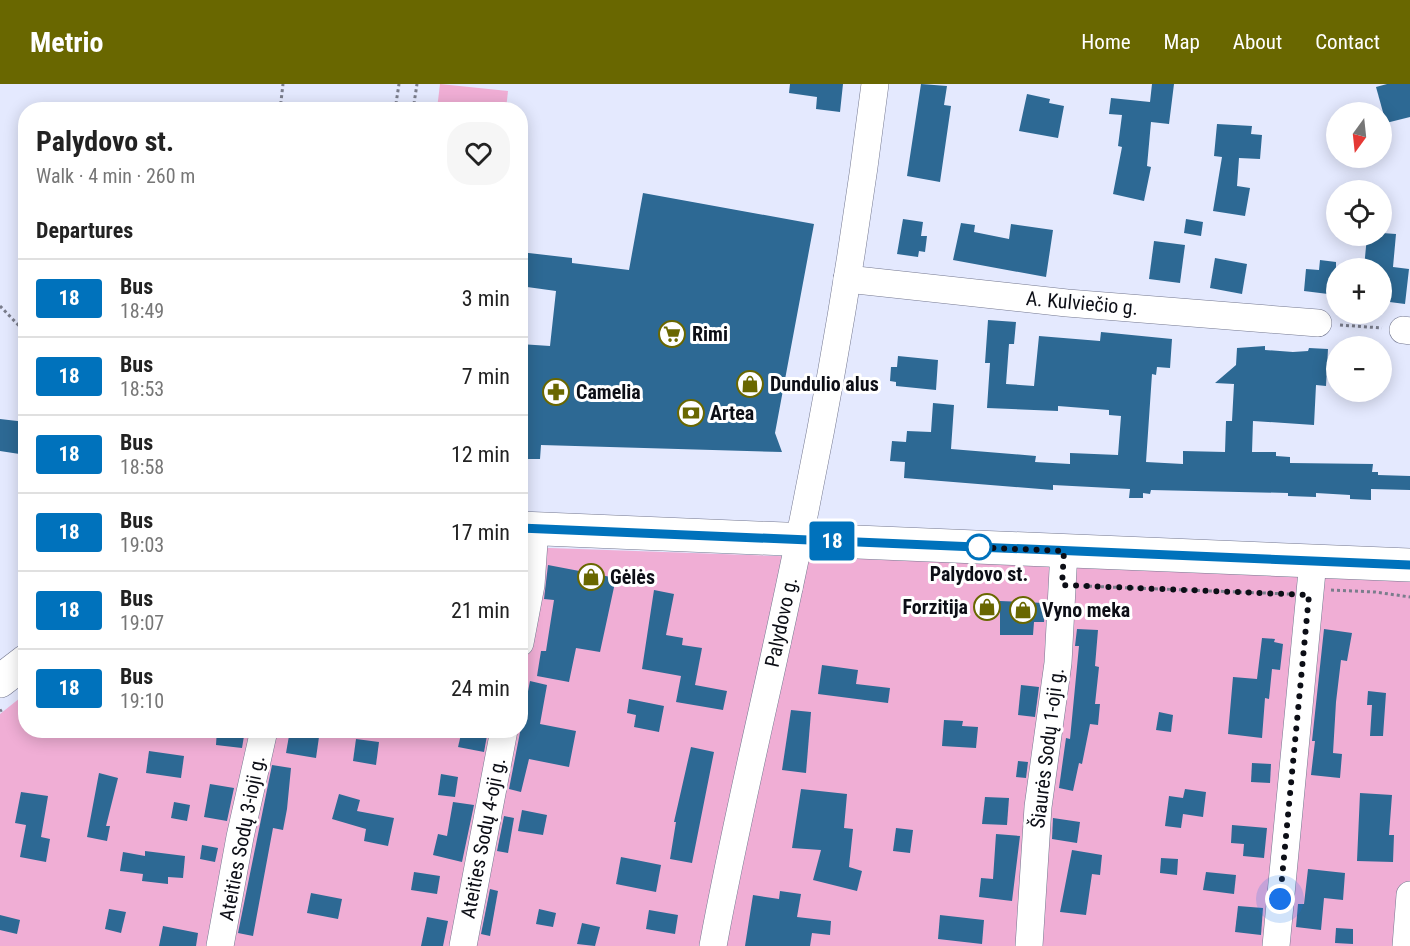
<!DOCTYPE html>
<meta charset="utf-8">
<style>
body{margin:0;font-family:"Roboto Condensed",sans-serif;background:#f6f6f6;color:#222;height:100vh;display:flex;flex-direction:column;font-size:22px;white-space:nowrap}
*{box-sizing:border-box;margin:0}
p{font-size:20px;color:#767676}
.icon{flex:none;width:33px;height:33px;fill:none;stroke:currentColor;stroke-width:2;stroke-linecap:round;stroke-linejoin:round}
.map{position:relative;flex:1;overflow:hidden}
.side{position:absolute;left:18px;top:18px;width:510px;height:636px;display:flex;flex-direction:column;background:#fff;border-radius:24px;box-shadow:0 3px 15px #0003}
.side>*{flex:none}
.badge{padding:0 12px;border-radius:4px;font-size:21px;line-height:39px}
.needle{width:39px;rotate:195deg}
.tools{position:absolute;left:1326px;top:18px;display:grid;gap:12px}
.tools a{display:grid;place-items:center;width:66px;height:66px;border-radius:50%;background:#fff;box-shadow:0 3px 15px #0003;font-size:30px}
.you{position:absolute;width:30px;height:30px;margin:-15px;border:4px solid #fff;border-radius:50%;background:#1a73e8;box-shadow:0 0 0 9px #1a73e833}
.map>.badge{position:absolute;translate:-50% -50%;box-shadow:0 0 0 3px #fff}
h2{padding:0 18px;font-size:22px;line-height:54px}
.round{display:grid;place-items:center;flex:none;width:63px;height:63px;border-radius:24px;background:#f6f6f6}
.overview{display:flex;align-items:center;justify-content:space-between;height:102px;padding:0 18px}
h1{font-size:28px;font-weight:700;line-height:45px}
ul{padding:0;list-style:none}
li{display:flex;align-items:center;gap:18px;height:78px;padding:0 18px;border-top:2px solid #e0e0e0}
li div{flex:1}
li b{display:block;font-size:22px}
li em{font-style:normal}
li .badge{min-width:66px;font-weight:700;text-align:center}
header{display:flex;align-items:center;gap:36px;box-sizing:border-box;height:84px;padding:0 30px;background:#696700;color:#fff}
header strong{font-size:28px}
nav{display:flex;gap:33px;margin-inline-start:auto;font-size:21px}
.map>svg:first-child{display:block}
.green{fill:#f0aed5}
.building{fill:#2d6994}
.lines{fill:none;stroke-linecap:round;stroke-linejoin:round}
.minor-casing{stroke:#747890;stroke-width:28}
.major-casing{stroke:#747890;stroke-width:34}
.path{stroke:#7a7d8c;stroke-width:3;stroke-dasharray:3 3;stroke-linecap:butt}
.minor{stroke:#fff;stroke-width:27}
.major{stroke:#fff;stroke-width:33}
.line-casing{stroke:#fff;stroke-width:14}
.line{stroke:#0072bc;stroke-width:9}
.walk{stroke:#0c0e16;stroke-width:6;stroke-dasharray:0 10.8}
.stop-dot{fill:#fff;stroke:#0072bc;stroke-width:3}
.labels{text-anchor:middle;dominant-baseline:central;stroke-width:6;stroke-linejoin:round;paint-order:stroke}
.street-label{font-size:20px;fill:#0c0e16;stroke:#fff}
.poi-label{font-size:20px;font-weight:bold;fill:#0c0e16;stroke:#fff;text-anchor:start}
.stop-label{font-size:20px;font-weight:bold;fill:#0c0e16;stroke:#fff}
</style>
<header>
<strong>Metrio</strong>
<nav><a>Home</a><a>Map</a><a>About</a><a>Contact</a></nav>
</header>
<div class="map">
<svg width="1410" height="862" viewBox="0 0 1410 862">
<rect width="100%" height="100%" fill="#e4e9fe"/>
<g class="green">
<polygon points="440,0 508,7 506,25 437,25"/>
<polygon points="521,463 1410,494 1410,862 0,862 0,630 25,610 26,646 520,646"/>
</g>
<g class="building">
<polygon points="790,0 843,0 840,28 816,25 817,13 789,9"/>
<polygon points="921,0 947,2 944,21 951,22 940,98 907,92"/>
<polygon points="1152,0 1174,0 1169,40 1151,38 1147,82 1151,83 1144,117 1113,110 1122,63 1118,62 1122,31 1109,30 1111,14 1150,18"/>
<polygon points="1387,0 1410,0 1410,33 1386,39 1376,3"/>
<polygon points="1027,10 1050,15 1049,19 1064,22 1058,54 1019,47"/>
<polygon points="1217,40 1252,42 1251,50 1262,51 1260,75 1239,74 1237,102 1250,104 1245,132 1213,127 1222,73 1214,72"/>
<polygon points="643,109 814,140 775,349 782,368 541,361 540,375 520,375 520,260 550,262 556,207 520,202 520,168 572,174 572,179 629,186"/>
<polygon points="903,135 923,138 921,152 927,152 925,168 919,167 918,173 897,170"/>
<polygon points="1186,135 1203,138 1201,152 1184,149"/>
<polygon points="961,139 975,141 974,148 1009,155 1011,140 1053,146 1046,193 953,176"/>
<polygon points="1382,149 1396,150 1393,183 1409,185 1405,220 1382,217 1382,184 1364,184 1367,152 1382,152"/>
<polygon points="1154,157 1185,161 1180,199 1149,195"/>
<polygon points="1215,174 1247,180 1242,210 1210,204"/>
<polygon points="1320,176 1336,178 1336,211 1304,207 1306,185 1319,186"/>
<polygon points="988,236 1016,238 1014,260 1009,260 1006,300 1034,302 1039,252 1100,257 1101,248 1172,255 1170,284 1157,283 1156,291 1152,290 1146,378 1183,380 1183,367 1225,368 1226,337 1232,337 1234,300 1215,299 1236,281 1237,264 1265,262 1265,266 1293,268 1308,267 1309,264 1328,265 1326,302 1316,301 1314,341 1253,337 1252,368 1276,368 1276,372 1290,373 1290,379 1373,380 1372,388 1378,388 1378,391 1410,392 1410,406 1371,405 1371,416 1350,415 1350,411 1316,409 1316,413 1288,412 1288,409 1151,406 1150,410 1143,409 1143,414 1129,414 1130,405 1053,401 1053,406 904,394 905,378 890,377 892,357 906,358 907,347 931,348 933,319 954,321 951,365 1036,372 1035,378 1070,380 1070,369 1118,371 1121,332 1109,331 1109,326 1058,322 1058,327 987,324 990,279 985,279"/>
<polygon points="898,272 938,276 936,306 896,302 896,298 890,297 891,283 897,283"/>
<polygon points="0,335 26,338 26,371 0,367"/>
<polygon points="548,481 616,494 600,568 576,564 569,598 537,592 541,567 546,567 554,516 544,515"/>
<polygon points="654,506 674,510 666,551 683,554 682,561 702,564 695,601 727,607 723,626 676,618 681,592 642,585"/>
<polygon points="1000,517 1045,519 1044,538 1034,538 1033,551 1000,551"/>
<polygon points="1077,545 1098,546 1095,582 1099,583 1095,620 1100,620 1098,641 1090,640 1082,680 1079,679 1073,707 1059,704 1066,654 1070,655 1079,562 1075,562"/>
<polygon points="1324,545 1352,549 1347,577 1341,576 1336,618 1333,669 1342,670 1340,694 1311,691 1315,657 1312,657"/>
<polygon points="1262,554 1275,555 1274,558 1283,560 1280,586 1272,585 1269,615 1265,614 1262,654 1228,650 1233,593 1257,595"/>
<polygon points="822,581 858,586 856,600 890,604 888,619 818,610"/>
<polygon points="530,597 547,601 540,640 576,647 569,683 529,675 521,708 509,705"/>
<polygon points="1021,601 1039,603 1035,633 1018,631"/>
<polygon points="1368,607 1386,609 1383,652 1370,652 1372,621 1367,621"/>
<polygon points="629,615 664,622 659,648 634,643 636,631 627,629"/>
<polygon points="791,626 811,628 806,689 782,686"/>
<polygon points="1159,628 1173,631 1171,648 1156,646"/>
<polygon points="944,636 963,637 962,642 978,643 976,664 942,662"/>
<polygon points="217,646 245,646 242,664 216,661"/>
<polygon points="290,646 320,646 316,674 286,669"/>
<polygon points="462,646 488,646 484,668 458,663"/>
<polygon points="356,655 379,658 376,681 353,677"/>
<polygon points="691,663 714,668 692,779 670,775 676,738 674,738"/>
<polygon points="149,667 184,672 181,694 146,689"/>
<polygon points="1018,677 1028,678 1026,694 1016,693"/>
<polygon points="1252,679 1271,680 1270,699 1251,698"/>
<polygon points="272,681 291,684 287,725 283,746 273,744 253,852 238,849"/>
<polygon points="99,689 118,694 106,742 110,742 107,757 87,753"/>
<polygon points="441,690 458,693 455,713 438,711"/>
<polygon points="210,700 234,704 227,737 204,733"/>
<polygon points="801,705 847,710 844,744 853,745 849,783 862,787 857,807 813,796 821,766 792,764"/>
<polygon points="1185,705 1206,708 1203,733 1183,730 1181,744 1165,742 1169,712 1183,714"/>
<polygon points="21,708 48,712 41,753 50,755 46,778 20,773 26,741 15,739"/>
<polygon points="1360,709 1392,711 1389,751 1394,751 1393,778 1357,777"/>
<polygon points="339,710 360,716 357,727 394,734 388,762 364,757 366,745 332,735"/>
<polygon points="985,713 1009,714 1007,741 982,740"/>
<polygon points="174,718 190,721 187,737 171,734"/>
<polygon points="453,718 474,721 462,778 433,771 438,750 447,752"/>
<polygon points="522,726 547,731 543,751 518,747"/>
<polygon points="504,732 514,734 508,769 497,767"/>
<polygon points="1053,734 1080,738 1077,759 1052,755"/>
<polygon points="1232,741 1267,744 1264,774 1243,772 1244,760 1231,759"/>
<polygon points="896,744 913,746 910,769 893,767"/>
<polygon points="996,750 1020,752 1012,817 979,813 981,794 993,795"/>
<polygon points="202,761 218,764 215,778 200,775"/>
<polygon points="1072,766 1102,771 1100,791 1092,790 1086,831 1060,828"/>
<polygon points="145,767 185,772 183,794 168,793 168,800 142,797 143,790 120,787 123,768 145,772"/>
<polygon points="621,773 661,781 656,808 616,800"/>
<polygon points="1161,774 1178,775 1177,791 1160,789"/>
<polygon points="1308,785 1345,789 1343,816 1324,814 1321,846 1296,843 1298,820 1304,820"/>
<polygon points="414,788 440,792 437,810 411,806"/>
<polygon points="1206,788 1236,791 1234,810 1203,806"/>
<polygon points="490,805 498,807 490,852 481,850"/>
<polygon points="780,807 801,810 797,833 831,837 830,851 812,849 810,862 745,862 753,811 779,815"/>
<polygon points="311,809 342,815 338,835 307,829"/>
<polygon points="1238,822 1263,824 1261,851 1235,848"/>
<polygon points="109,825 126,828 121,849 105,845"/>
<polygon points="539,825 556,829 553,843 536,840"/>
<polygon points="649,826 678,831 675,850 646,845"/>
<polygon points="0,831 20,836 17,850 0,846"/>
<polygon points="940,831 984,836 982,860 938,855"/>
<polygon points="427,833 448,837 443,862 421,862"/>
<polygon points="582,839 600,843 595,862 577,860"/>
<polygon points="163,842 198,849 196,862 159,862"/>
<polygon points="1336,844 1353,845 1353,860 1335,859"/>
</g>
<g class="lines">
<defs>
<g id="minor">
<polyline points="847,195 1067,219 1318,239"/>
<polyline points="1403,246 1410,247"/>
<polyline points="520,559 531,501 535,444"/>
<polyline points="220,862 240,753 264,646"/>
<polyline points="463,862 504,646"/>
<path d="M 713,862 C 741,709 780,559 809,406 C 836,272 858,136 875,0"/>
<polyline points="1029,862 1038,723 1058,579 1064,467"/>
<polyline points="1276,862 1313,477"/>
<polyline points="1406,862 1410,811"/>
</g>
<g id="major">
<polyline points="520,444 1410,481"/>
<polyline points="0,597 26,577"/>
</g>
</defs>
<use href="#minor" class="minor-casing"/>
<use href="#major" class="major-casing"/>
<g class="path">
<polyline points="280,26 283,0"/>
<polyline points="395,26 399,0"/>
<polyline points="413,26 417,0"/>
<polyline points="0,222 26,249"/>
<polyline points="1340,241 1382,244"/>
<polyline points="1083,502 1289,510"/>
<polyline points="1331,506 1375,508 1410,513"/>
<polyline points="0,627 2,626"/>
</g>
<use href="#minor" class="minor"/>
<use href="#major" class="major"/>
</g>
<g class="lines">
<defs>
<polyline id="line" points="520,444 1410,481"/>
</defs>
<use href="#line" class="line-casing"/>
<use href="#line" class="line"/>
<polyline class="walk" points="979,463 970,463 1064,467 1062,501 1309,511 1280,815"/>
</g>
<defs>
<symbol id="supermarket-ring" viewBox="-11 -11 22 22"><circle r="9.5" fill="#fff" stroke="#696700" stroke-width="1.5"/><path d="M-6-5.5h2.5l.6 2H6L4.5 2H-2.5L-4.4-4H-6ZM-1.5 3.2a1.3 1.3 0 1 0 .1 0ZM3 3.2a1.3 1.3 0 1 0 .1 0Z" fill="#696700"/></symbol>
<symbol id="shop-ring" viewBox="-11 -11 22 22"><circle r="9.5" fill="#fff" stroke="#696700" stroke-width="1.5"/><path d="M-5-2.5h2.3a2.7 3.5 0 0 1 5.4 0H5L5.5 6h-11ZM-1.5-2.5h3a1.5 2.3 0 0 0-3 0Z" fill="#696700"/></symbol>
<symbol id="pharmacy-ring" viewBox="-11 -11 22 22"><circle r="9.5" fill="#fff" stroke="#696700" stroke-width="1.5"/><path d="M-2-6h4v4h4v4h-4v4h-4v-4h-4v-4h4Z" fill="#696700"/></symbol>
<symbol id="bank-ring" viewBox="-11 -11 22 22"><circle r="9.5" fill="#fff" stroke="#696700" stroke-width="1.5"/><path d="M-6-4H6V4H-6ZM0-2.3a2.3 2.3 0 1 0 0 4.6a2.3 2.3 0 1 0 0-4.6Z" fill="#696700"/></symbol>
</defs>
<g fill-rule="evenodd">
<use href="#supermarket-ring" x="657" y="235" width="30" height="30"/>
<use href="#shop-ring" x="735" y="285" width="30" height="30"/>
<use href="#pharmacy-ring" x="541" y="293" width="30" height="30"/>
<use href="#bank-ring" x="676" y="314" width="30" height="30"/>
<use href="#shop-ring" x="576" y="478" width="30" height="30"/>
<use href="#shop-ring" x="972" y="508" width="30" height="30"/>
<use href="#shop-ring" x="1008" y="511" width="30" height="30"/>
</g>
<circle class="stop-dot" cx="979" cy="463" r="12"/>
<g class="labels">
<g class="street-label">
<text transform="translate(1082 219) rotate(5)">A. Kulviečio g.</text>
<text transform="translate(781 538) rotate(-78)">Palydovo g.</text>
<text transform="translate(1047 664) rotate(-83)">Šiaurės Sodų 1-oji g.</text>
<text transform="translate(242 754) rotate(-79)">Ateities Sodų 3-ioji g.</text>
<text transform="translate(483 754) rotate(-79)">Ateities Sodų 4-oji g.</text>
</g>
<g class="poi-label">
<text x="692" y="250">Rimi</text>
<text x="770" y="300">Dundulio alus</text>
<text x="576" y="308">Camelia</text>
<text x="710" y="329">Artea</text>
<text x="610" y="493">Gėlės</text>
<text x="968" y="523" text-anchor="end">Forzitija</text>
<text x="1042" y="526">Vyno meka</text>
</g>
<g class="stop-label">
<text x="979" y="490">Palydovo st.</text>
</g>
</g>
</svg>
<div class="tools">
<a><svg class="needle" viewBox="-14 -14 28 28"><path d="M0-13l5 13h-10z" fill="#e53935"/><path d="M0 13l5-13h-10z" fill="#767676"/></svg></a>
<a><svg class="icon" aria-label="locate" viewBox="0 0 24 24"><circle cx="12" cy="12" r="6"/><path d="M12 2v4M12 18v4M2 12h4M18 12h4"/></svg></a>
<a>+</a>
<a>−</a>
</div>
<div class="you" style="left:1280px;top:815px"></div>
<b class="badge" style="left:832px;top:457px;background:#0072bc;color:#fff">18</b>
<section class="side">
<div class="overview"><div><h1>Palydovo st.</h1><p>Walk · 4 min · 260 m</p></div><a class="round"><svg class="icon" aria-label="heart" viewBox="0 0 24 24"><path d="M12 20l-8-8c-3-5 5-10 8-4 3-6 11-1 8 4z"/></svg></a></div>
<h2>Departures</h2>
<ul>
<li><span class="badge" style="background:#0072bc;color:#fff">18</span><div><b>Bus</b><p>18:49</p></div><em>3 min</em></li>
<li><span class="badge" style="background:#0072bc;color:#fff">18</span><div><b>Bus</b><p>18:53</p></div><em>7 min</em></li>
<li><span class="badge" style="background:#0072bc;color:#fff">18</span><div><b>Bus</b><p>18:58</p></div><em>12 min</em></li>
<li><span class="badge" style="background:#0072bc;color:#fff">18</span><div><b>Bus</b><p>19:03</p></div><em>17 min</em></li>
<li><span class="badge" style="background:#0072bc;color:#fff">18</span><div><b>Bus</b><p>19:07</p></div><em>21 min</em></li>
<li><span class="badge" style="background:#0072bc;color:#fff">18</span><div><b>Bus</b><p>19:10</p></div><em>24 min</em></li>
</ul>
</section>
</div>
